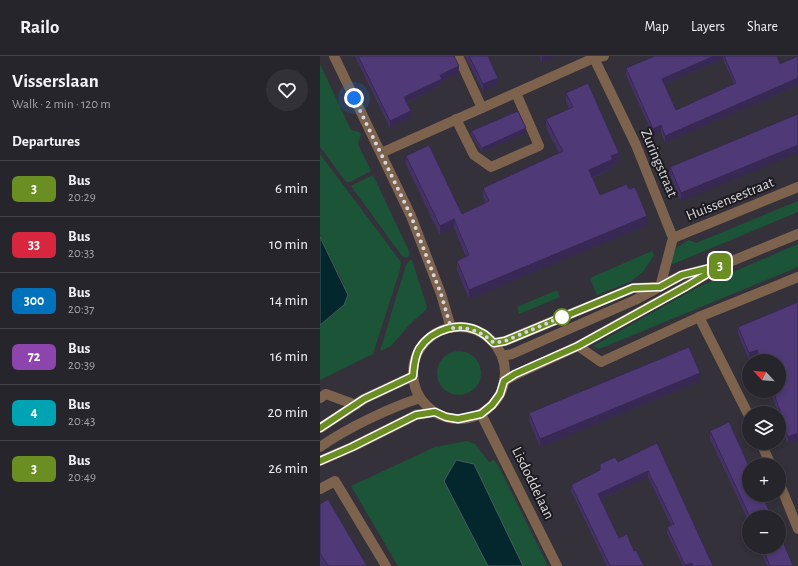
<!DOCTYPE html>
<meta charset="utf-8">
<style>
body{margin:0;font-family:"Alegreya Sans",sans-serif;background:#333138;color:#f1f3f6;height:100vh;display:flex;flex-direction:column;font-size:15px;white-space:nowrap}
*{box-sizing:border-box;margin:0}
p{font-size:13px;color:#a4a5a9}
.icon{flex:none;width:22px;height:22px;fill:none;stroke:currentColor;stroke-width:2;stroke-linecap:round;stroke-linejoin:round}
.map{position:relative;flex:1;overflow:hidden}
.drawer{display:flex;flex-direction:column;background:#27252c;width:320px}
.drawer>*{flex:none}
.badge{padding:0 8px;border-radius:6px;font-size:14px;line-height:26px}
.needle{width:26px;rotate:296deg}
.controls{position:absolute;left:422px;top:298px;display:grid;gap:8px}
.controls a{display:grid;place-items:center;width:44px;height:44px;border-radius:50%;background:#27252c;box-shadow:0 2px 6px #0003,0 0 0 1px #434248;font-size:20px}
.you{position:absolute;width:20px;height:20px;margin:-10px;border:3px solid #fff;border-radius:50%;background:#1a73e8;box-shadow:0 0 0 6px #1a73e833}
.map>.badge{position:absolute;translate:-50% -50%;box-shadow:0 0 0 2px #fff}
h2{padding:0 12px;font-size:15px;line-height:36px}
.round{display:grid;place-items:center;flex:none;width:42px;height:42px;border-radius:21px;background:#333138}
.headline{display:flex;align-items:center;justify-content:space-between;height:68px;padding:0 12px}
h1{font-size:19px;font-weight:700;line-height:30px}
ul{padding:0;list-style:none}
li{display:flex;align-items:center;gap:12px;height:56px;padding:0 12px;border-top:1px solid #434248}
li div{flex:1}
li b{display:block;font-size:15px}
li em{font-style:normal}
li .badge{min-width:44px;font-weight:700;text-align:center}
header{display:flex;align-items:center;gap:24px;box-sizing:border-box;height:56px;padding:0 20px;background:#27252c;border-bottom:1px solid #434248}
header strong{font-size:19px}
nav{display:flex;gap:22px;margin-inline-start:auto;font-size:14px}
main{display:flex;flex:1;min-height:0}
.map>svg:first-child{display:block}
.green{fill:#1c5438}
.water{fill:#03272c;stroke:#435c61}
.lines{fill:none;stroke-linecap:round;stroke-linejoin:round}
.minor{stroke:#7d634e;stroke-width:10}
.wall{fill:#443266;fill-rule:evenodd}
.shaded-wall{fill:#372953}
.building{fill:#4f3a77;stroke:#372953}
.line-casing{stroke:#fff;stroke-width:9}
.line{stroke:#6b8e23;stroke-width:6}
.walk{stroke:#d8d6dc;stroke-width:4;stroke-dasharray:0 7.2}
.stop-dot{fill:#fff;stroke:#6b8e23;stroke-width:2}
.labels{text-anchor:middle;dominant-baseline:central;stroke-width:4;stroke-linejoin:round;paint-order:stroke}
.street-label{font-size:15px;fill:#d8d6dc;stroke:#1b1a1e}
</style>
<header>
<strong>Railo</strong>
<nav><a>Map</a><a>Layers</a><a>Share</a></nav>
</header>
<main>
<section class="drawer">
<div class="headline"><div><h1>Visserslaan</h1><p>Walk · 2 min · 120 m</p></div><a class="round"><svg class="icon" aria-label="heart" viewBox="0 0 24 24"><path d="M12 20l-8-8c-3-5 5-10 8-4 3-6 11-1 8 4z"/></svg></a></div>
<h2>Departures</h2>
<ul>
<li><span class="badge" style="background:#6b8e23;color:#fff">3</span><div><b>Bus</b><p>20:29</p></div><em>6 min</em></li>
<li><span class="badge" style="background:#d7263d;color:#fff">33</span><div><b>Bus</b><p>20:33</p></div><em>10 min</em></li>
<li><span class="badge" style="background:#0072bc;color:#fff">300</span><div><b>Bus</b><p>20:37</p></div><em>14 min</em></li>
<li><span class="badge" style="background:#8e44ad;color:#fff">72</span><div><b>Bus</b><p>20:39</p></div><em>16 min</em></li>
<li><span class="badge" style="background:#00a3b4;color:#fff">4</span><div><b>Bus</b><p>20:43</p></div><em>20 min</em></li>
<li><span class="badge" style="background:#6b8e23;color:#fff">3</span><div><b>Bus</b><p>20:49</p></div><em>26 min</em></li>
</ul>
</section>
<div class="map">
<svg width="478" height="510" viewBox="0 0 478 510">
<rect width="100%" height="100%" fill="#34313a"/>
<g class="green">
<polygon points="0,8 31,74 39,76 41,79 38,88 51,115 30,126 26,126 0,91"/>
<polygon points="0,98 81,206 80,214 53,298 0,324 0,269 12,260 24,228 0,181"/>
<polygon points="53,119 88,193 90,199 86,202 82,200 31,130"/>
<polygon points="478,145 478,156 353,208 351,206 356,192 369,184 376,187"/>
<polygon points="478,188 478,211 284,291 278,293 273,290 378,231"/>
<polygon points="332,195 334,199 323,216 310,226 277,239 270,222"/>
<polygon points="90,204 92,204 107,251 106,254 91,267 71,290 60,295 86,209"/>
<polygon points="237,234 240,241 199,258 197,251"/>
<circle cx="139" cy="317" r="22"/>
<polygon points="147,385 155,388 169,406 174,404 179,411 228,510 203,510 154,408 168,510 78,510 31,430 115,391"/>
</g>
<g class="water">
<polygon points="0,181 28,239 24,249 0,269"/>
<polygon points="136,404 154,408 203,510 168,510 124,425"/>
</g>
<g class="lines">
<g class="minor">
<polyline points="14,0 91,160 121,238 131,272"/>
<polyline points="138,0 162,52"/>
<polyline points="273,0 316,89 353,182 340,231"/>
<polyline points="136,63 154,99 171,111 219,90 196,37"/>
<polyline points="61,97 274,2 284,0"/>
<polyline points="353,182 478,131"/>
<polyline points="379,261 429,360"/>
<circle cx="139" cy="317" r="46"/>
<polyline points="174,287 185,285 313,232 338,231"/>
<polyline points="258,290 281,306 379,261 478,221"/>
<polyline points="182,300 192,298 315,244 362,219 402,209 478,178"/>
<polyline points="184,325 195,319 258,290 393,215"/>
<polyline points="0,342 6,338 36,349"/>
<polyline points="161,358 237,510"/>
<polyline points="0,372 44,343 93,320"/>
<polyline points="441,387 451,409"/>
<path d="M 0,391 C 27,372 69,352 100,342"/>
<polyline points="0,405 32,391 96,359 115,356"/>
<polyline points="459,426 478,473"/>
<polyline points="0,433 15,425 66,510"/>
</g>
</g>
<g class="wall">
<polygon points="35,0 134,0 139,17 122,25 122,29 87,46 91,61 70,72"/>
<polygon points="145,0 168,0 178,28 163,35"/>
<polygon points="219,0 237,0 222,7"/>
<path d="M 335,0 L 457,0 L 460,8 L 478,0 L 478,29 L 345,87 L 341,76 L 333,79 L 306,19 L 306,12 ZM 403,3 L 414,28 L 356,54 L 345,28 Z"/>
<polygon points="246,37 299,106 293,109 293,112 273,122 280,139 327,169 149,243 137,214 137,205 146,201 134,172 120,179 86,109 86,100 142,158 166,147 163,141 163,132 239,97 226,72 226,63 249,53 246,46"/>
<polygon points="478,58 361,145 350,119 350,111"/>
<polygon points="151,75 206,77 162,96 151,79"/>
<polygon points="478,246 478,385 468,388 460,368 460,362 459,357 458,357 450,335 459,335 459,305 438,305 437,301 429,304 418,278 418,271"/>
<polygon points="380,325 220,391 209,365 209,357"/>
<polygon points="390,375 452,461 429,461 429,466 390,383"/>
<polygon points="337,387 393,510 363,510 347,477 347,471 351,469 328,421 281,443 299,482 314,495 324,510 287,510 251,435 251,429"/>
<polygon points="0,448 47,510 0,510"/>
<polygon points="439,491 459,491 473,510 447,510"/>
</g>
<g class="shaded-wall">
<polygon points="222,0 237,0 222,7"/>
<polygon points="394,0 403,0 403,3 342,29 342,23"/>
<polygon points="139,10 139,17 122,25 122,29 84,47 84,41 120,19"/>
<polygon points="178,22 178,28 163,35 163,28"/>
<polygon points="478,22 478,29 345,87 345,80"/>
<polygon points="91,55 91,61 70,72 70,65"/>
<polygon points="341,69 341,76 333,79 333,73"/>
<polygon points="206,72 206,77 162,96 162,92"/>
<polygon points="478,89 478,97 361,145 361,137"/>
<polygon points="299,97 299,106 293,109 293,112 269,123 269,114 291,100"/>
<polygon points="327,160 327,169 149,243 149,234"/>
<polygon points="134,163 134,172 120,179 120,170"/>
<polygon points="437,294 437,301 429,304 429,297"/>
<polygon points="380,317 380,325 220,391 220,383"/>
<polygon points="478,377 478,385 468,388 468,381"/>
<polygon points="328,415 328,421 278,444 278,438"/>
<polygon points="372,507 372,510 365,510 365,509"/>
</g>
<g class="building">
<polygon points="38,0 134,0 139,10 120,19 122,23 84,41 91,55 70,65"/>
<polygon points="149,0 168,0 178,22 163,28"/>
<polygon points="335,0 394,0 342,23 356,54 416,27 404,0 457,0 460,8 478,0 478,22 345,80 341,69 333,73 306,12"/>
<polygon points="268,27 299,97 291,100 293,103 269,114 280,139 307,128 309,133 315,131 327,160 149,234 137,205 149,199 134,163 120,170 86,100 109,89 142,158 169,145 163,132 243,95 226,63 253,51 246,37"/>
<polygon points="198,55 206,72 162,92 151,75"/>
<polygon points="478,58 478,89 361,137 350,111"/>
<polygon points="478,246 478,377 468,381 460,361 462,360 453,335 459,335 459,305 441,305 437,294 429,297 418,271"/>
<polygon points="369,291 380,317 220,383 209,357"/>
<polygon points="409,366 429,410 429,439 442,439 452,461 430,461 390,375"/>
<polygon points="337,387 393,510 373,510 372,507 365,509 347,471 354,468 328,415 278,438 299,482 307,478 314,495 316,494 324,510 290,510 251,429 280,414 280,408 295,401 298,406"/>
<polygon points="8,443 47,510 8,510 0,497 0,448"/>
<polygon points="459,476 460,478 473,510 449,510 450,510 442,491 459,491"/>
</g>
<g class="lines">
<defs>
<path id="line" d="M 0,372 L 44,343 L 93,320 C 94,311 94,302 99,293 C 112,273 141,264 162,277 C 167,279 170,284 174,287 L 185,285 L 313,232 L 340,231 L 362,219 L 402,209 L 367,230 L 258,290 L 195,318 L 184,325 L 180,338 L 172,349 L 161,358 L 138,363 L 126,361 L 115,356 L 96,359 L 32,391 L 0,405"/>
</defs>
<use href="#line" class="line-casing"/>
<use href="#line" class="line"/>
<path class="walk" d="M 34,42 L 91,160 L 121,238 L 131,272 C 149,271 160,275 174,287 L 185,285 L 242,261"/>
</g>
<circle class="stop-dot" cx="242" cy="261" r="8"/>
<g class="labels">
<g class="street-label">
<text transform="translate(339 107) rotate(67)">Zuringstraat</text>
<text transform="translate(410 143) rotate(-22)">Huissensestraat</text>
<text transform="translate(213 427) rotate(64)">Lisdoddelaan</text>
</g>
</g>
</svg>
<div class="controls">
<a><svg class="needle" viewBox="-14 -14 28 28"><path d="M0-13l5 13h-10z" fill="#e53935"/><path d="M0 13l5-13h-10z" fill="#a4a5a9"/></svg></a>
<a><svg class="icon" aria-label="layers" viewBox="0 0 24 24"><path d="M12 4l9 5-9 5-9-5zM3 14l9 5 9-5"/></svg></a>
<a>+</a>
<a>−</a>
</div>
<div class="you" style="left:34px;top:42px"></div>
<b class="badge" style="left:400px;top:210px;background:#6b8e23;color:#fff">3</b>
</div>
</main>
